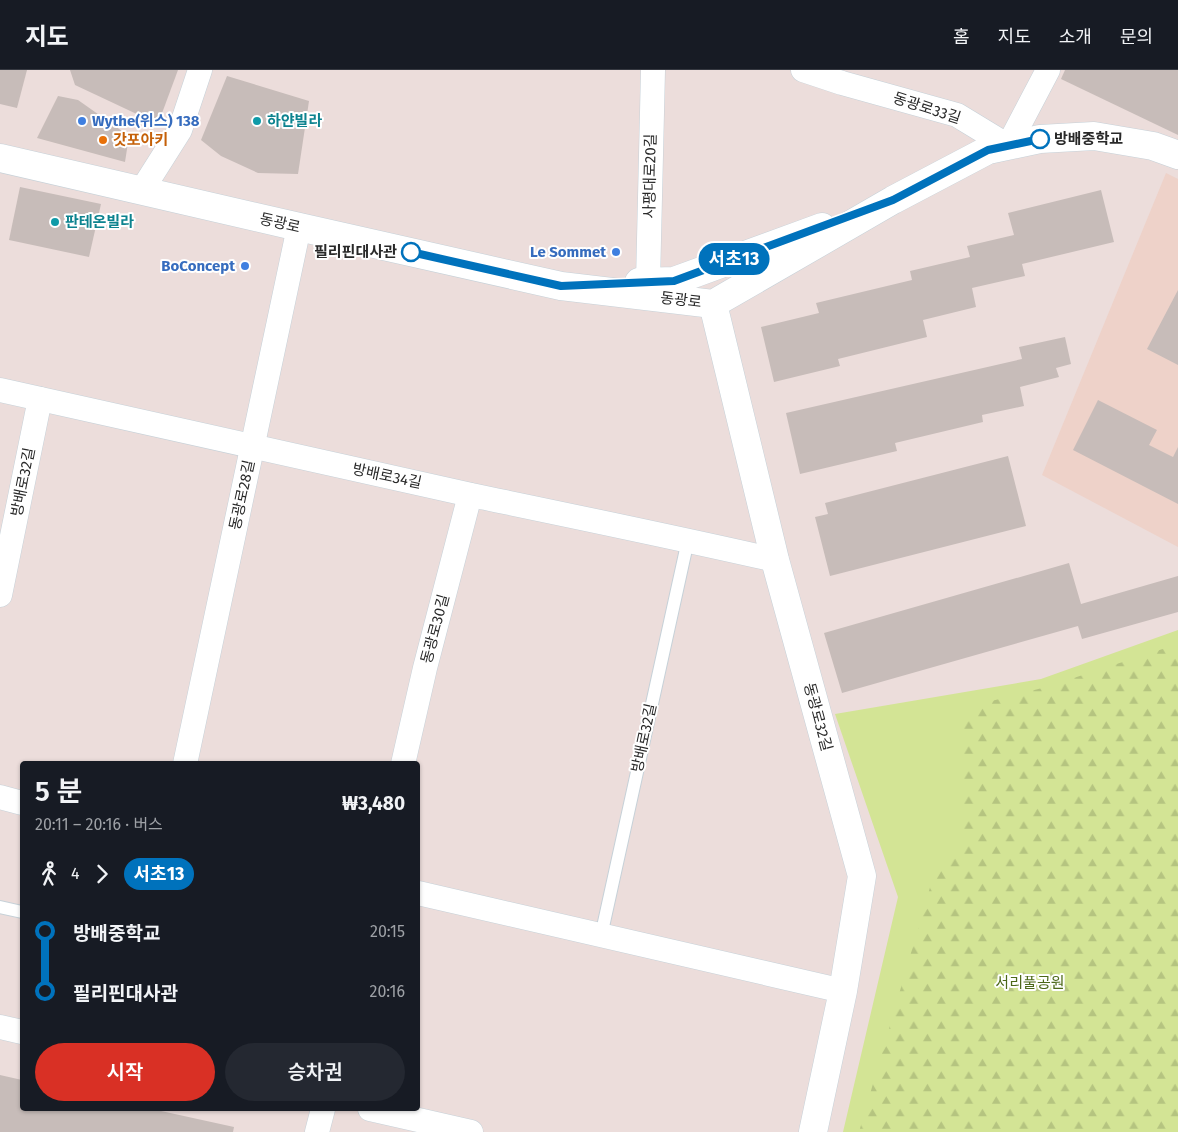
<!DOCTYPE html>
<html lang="ko">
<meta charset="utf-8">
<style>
body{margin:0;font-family:"Fira Sans","Noto Sans KR",sans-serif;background:#242831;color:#f1f3f6;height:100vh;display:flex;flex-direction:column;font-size:19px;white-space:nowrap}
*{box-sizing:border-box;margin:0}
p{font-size:16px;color:#9ea1a6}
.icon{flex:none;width:28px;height:28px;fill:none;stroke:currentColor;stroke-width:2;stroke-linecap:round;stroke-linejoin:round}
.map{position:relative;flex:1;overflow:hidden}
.drawer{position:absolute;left:20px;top:691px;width:400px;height:350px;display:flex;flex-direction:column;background:#171b24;border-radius:5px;box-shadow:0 1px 4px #0004}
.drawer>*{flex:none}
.badge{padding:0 10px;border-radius:16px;font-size:18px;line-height:32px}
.map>.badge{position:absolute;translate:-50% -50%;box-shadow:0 0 0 2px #fff}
.legs{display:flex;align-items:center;gap:8px;height:55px;padding:0 15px;font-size:16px}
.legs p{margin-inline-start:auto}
.headline{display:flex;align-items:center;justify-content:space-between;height:85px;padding:0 15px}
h1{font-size:28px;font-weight:600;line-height:38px}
.action{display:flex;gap:10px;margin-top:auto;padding:10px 15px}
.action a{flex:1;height:58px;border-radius:30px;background:#d93025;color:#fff;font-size:20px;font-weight:600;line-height:58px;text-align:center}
.action a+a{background:#242831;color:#f1f3f6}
ul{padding:0 15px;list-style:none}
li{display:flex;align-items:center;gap:18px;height:60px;font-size:19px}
li i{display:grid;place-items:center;width:8px;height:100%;margin:0 6px;background:currentColor}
li i::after{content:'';width:12px;height:12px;margin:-6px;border:4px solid;border-radius:50%;background:#171b24}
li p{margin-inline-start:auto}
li:first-child i{background:linear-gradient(#0000 50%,currentColor 0)}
li:last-child i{background:linear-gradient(currentColor 50%,#0000 0)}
header{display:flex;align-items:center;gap:30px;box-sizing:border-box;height:70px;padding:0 25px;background:#171b24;border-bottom:1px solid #363941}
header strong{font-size:24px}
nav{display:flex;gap:28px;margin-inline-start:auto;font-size:18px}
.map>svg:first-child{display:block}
.education{fill:#eed2c9}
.green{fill:#d3e495}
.forest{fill:url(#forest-firs)}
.building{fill:#c7bcb9}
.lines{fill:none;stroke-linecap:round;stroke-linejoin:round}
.lane-casing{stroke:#c6d1d8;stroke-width:14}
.street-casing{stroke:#c6d1d8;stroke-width:25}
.secondary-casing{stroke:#c6d1d8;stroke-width:29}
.lane{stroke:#fff;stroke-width:12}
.street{stroke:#fff;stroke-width:24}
.secondary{stroke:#fff;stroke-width:28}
.line-1-casing{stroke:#fff;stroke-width:11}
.line-1{stroke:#0072bc;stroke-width:8}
.shop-dot{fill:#3f7fe0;stroke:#fff;stroke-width:2}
.culture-dot{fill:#0f9aa8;stroke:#fff;stroke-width:2}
.stop-1-dot{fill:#fff;stroke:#0072bc;stroke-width:2.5}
.food-dot{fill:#e8710a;stroke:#fff;stroke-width:2}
.labels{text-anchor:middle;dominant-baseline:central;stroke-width:4;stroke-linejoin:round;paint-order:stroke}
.street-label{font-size:15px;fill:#292929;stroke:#fff}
.shop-label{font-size:15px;font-weight:bold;fill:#366cbe;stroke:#fff;text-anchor:end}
.culture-label{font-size:15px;font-weight:bold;fill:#0d838f;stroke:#fff;text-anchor:start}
.stop-label{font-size:15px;font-weight:bold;fill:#292929;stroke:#fff;text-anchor:start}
.food-label{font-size:15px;font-weight:bold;fill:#c56008;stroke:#fff;text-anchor:start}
.park-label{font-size:15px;fill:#4c6818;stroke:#fff}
</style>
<header>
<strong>지도</strong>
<nav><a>홈</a><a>지도</a><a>소개</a><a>문의</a></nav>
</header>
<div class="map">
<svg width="1178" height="1062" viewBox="0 0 1178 1062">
<defs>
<pattern id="forest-firs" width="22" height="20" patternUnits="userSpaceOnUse" patternTransform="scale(1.25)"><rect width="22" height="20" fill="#d3e495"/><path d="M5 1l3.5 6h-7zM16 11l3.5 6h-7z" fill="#b5c480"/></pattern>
</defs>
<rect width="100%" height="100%" fill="#ecdddb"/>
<polygon class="education" points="1166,103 1178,109 1178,477 1042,405"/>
<polygon class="green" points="1178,560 1178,1062 843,1062 898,827 835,644 1041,609"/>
<polygon class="forest" points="1178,574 1178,1062 859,1062 931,814 962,771 960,639 1046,617"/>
<g class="building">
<polygon points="0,0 27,0 17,38 0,34"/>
<polygon points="70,0 178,0 158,54 75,15"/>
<polygon points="1065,0 1178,0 1178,65 1061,9"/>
<polygon points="227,6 309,31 298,104 258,103 221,86 201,70"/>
<polygon points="58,26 78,30 129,66 125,92 37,68"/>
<polygon points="20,117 101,134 89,187 9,170"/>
<polygon points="1101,120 1114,172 1022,194 1025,206 972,218 976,237 923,250 927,267 838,289 840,296 774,312 761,257 819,243 816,233 912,210 910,201 970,187 967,176 1014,165 1008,143"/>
<polygon points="1178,220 1178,295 1147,279"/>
<polygon points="1065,267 1071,294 1056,298 1059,307 1020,317 1024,336 982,345 983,352 895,373 897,381 800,404 786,343 1022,289 1019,277"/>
<polygon points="1098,330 1157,360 1149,375 1173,387 1178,377 1178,434 1073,380"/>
<polygon points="1008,386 1026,456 830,506 815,447 828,444 825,433"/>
<polygon points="1069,493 1081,534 1178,506 1178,542 1082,569 1078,556 842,623 824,563"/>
<polygon points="0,1005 22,1010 22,1039 152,1039 234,1057 233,1062 0,1062"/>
</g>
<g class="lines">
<defs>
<g id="lane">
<polyline points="0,837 22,842"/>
<polyline points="601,866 688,470"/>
</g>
<g id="street">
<polyline points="803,0 842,13 957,45 1008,76 1048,0"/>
<polyline points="142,120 180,60 200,0"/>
<polyline points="648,212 653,0"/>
<path d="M 0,320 C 157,356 314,391 471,425 C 572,446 674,467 775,490"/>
<polyline points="0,525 40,329"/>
<polyline points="185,694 299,157"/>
<polyline points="403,694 425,598 470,425"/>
<polyline points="0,727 22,733"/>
<polyline points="418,823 843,921"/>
<polyline points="0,957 22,962"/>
<polyline points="370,1039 471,1062"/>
<polyline points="317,1062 323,1039"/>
</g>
<g id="secondary">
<polyline points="0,88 299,157 561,216 713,234 893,130 988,80 1040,69 1094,66 1153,76 1178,85"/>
<polyline points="639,212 674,211 822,157"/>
<polyline points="713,234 775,490 862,806 843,921 813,1062"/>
</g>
</defs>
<use href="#lane" class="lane-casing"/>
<use href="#street" class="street-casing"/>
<use href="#secondary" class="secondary-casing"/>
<use href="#lane" class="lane"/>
<use href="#street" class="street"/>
<use href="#secondary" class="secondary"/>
</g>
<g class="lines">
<defs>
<polyline id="line-1" points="411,182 561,216 674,211 893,130 988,80 1040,69"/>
</defs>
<use href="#line-1" class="line-1-casing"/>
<use href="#line-1" class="line-1"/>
</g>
<g class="shop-dot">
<circle cx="82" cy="51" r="5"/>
<circle cx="616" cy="182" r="5"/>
<circle cx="245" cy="196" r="5"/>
</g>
<g class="culture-dot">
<circle cx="257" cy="51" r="5"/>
<circle cx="55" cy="152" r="5"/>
</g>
<g class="stop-1-dot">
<circle cx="1040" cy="69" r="9"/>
<circle cx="411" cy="182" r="9"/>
</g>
<circle class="food-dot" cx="103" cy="70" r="5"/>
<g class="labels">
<g class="street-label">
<text transform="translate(927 38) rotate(18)">동광로33길</text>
<text transform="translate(650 106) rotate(-89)">사평대로20길</text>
<text transform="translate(280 153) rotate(13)">동광로</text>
<text transform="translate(681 230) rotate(7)">동광로</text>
<text transform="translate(387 406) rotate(12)">방배로34길</text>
<text transform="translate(23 412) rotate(-79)">방배로32길</text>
<text transform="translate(242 425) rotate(-78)">동광로28길</text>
<text transform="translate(435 559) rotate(-75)">동광로30길</text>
<text transform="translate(818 647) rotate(75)">동광로32길</text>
<text transform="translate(644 668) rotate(-78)">방배로32길</text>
</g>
<g class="shop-label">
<text x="92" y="51" text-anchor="start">Wythe(위스) 138</text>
<text x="606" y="182">Le Sommet</text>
<text x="235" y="196">BoConcept</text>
</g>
<g class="culture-label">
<text x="267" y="51">하얀빌라</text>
<text x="65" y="152">판테온빌라</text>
</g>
<g class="stop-label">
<text x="1054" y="69">방배중학교</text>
<text x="397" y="182" text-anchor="end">필리핀대사관</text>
</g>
<g class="food-label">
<text x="113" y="70">갓포아키</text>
</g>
<g class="park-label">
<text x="1030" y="913">서리풀공원</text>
</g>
</g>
</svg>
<b class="badge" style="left:734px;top:189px;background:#0072bc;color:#fff">서초13</b>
<section class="drawer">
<div class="headline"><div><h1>5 분</h1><p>20:11 – 20:16 · 버스</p></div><b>₩3,480</b></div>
<div class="legs"><svg class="icon" aria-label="walk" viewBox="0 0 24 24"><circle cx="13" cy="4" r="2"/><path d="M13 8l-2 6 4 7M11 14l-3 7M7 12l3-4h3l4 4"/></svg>4<svg class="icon" aria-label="forward" viewBox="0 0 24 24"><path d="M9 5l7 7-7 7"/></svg><b class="badge" style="background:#0072bc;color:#fff">서초13</b></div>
<ul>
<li><i style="color:#0072bc"></i><b>방배중학교</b><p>20:15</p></li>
<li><i style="color:#0072bc"></i><b>필리핀대사관</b><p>20:16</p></li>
</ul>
<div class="action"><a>시작</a><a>승차권</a></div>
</section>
</div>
